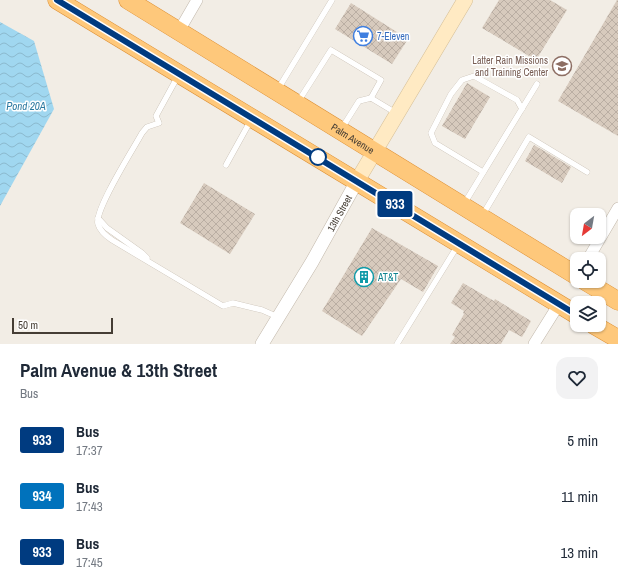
<!DOCTYPE html>
<style>
body{margin:0;font-family:"Archivo Narrow",sans-serif;background:#f2f2f3;color:#1f2937;height:100vh;display:flex;flex-direction:column;font-size:15px;white-space:nowrap}
*{box-sizing:border-box;margin:0}
p{font-size:13px;color:#747a83}
.icon{flex:none;width:22px;height:22px;fill:none;stroke:currentColor;stroke-width:2;stroke-linecap:round;stroke-linejoin:round}
.map{position:relative;height:344px;overflow:hidden}
.panel{display:flex;flex-direction:column;background:#fff;flex:1}
.panel>*{flex:none}
.badge{padding:0 8px;border-radius:3px;font-size:14px;line-height:26px}
.needle{width:26px;rotate:211deg}
.controls{position:absolute;left:570px;top:208px;display:grid;gap:8px}
.controls a{display:grid;place-items:center;width:36px;height:36px;border-radius:8px;background:#fff;box-shadow:0 1px 3px #0004;font-size:20px}
.scale{position:absolute;left:12px;bottom:10px;width:101px;box-sizing:border-box;padding-left:4px;border:2px solid #453d34;border-top:0;font-size:11px;line-height:14px;white-space:nowrap;color:#453d34;-webkit-text-stroke:3px #fff;paint-order:stroke}
.map>.badge{position:absolute;translate:-50% -50%;box-shadow:0 0 0 2px #fff}
.round{display:grid;place-items:center;flex:none;width:42px;height:42px;border-radius:12px;background:#f2f2f3}
.summary{display:flex;align-items:center;justify-content:space-between;height:68px;padding:0 20px}
h1{font-size:19px;font-weight:700;line-height:30px}
ul{padding:0;list-style:none}
li{display:flex;align-items:center;gap:12px;height:56px;padding:0 20px}
li div{flex:1}
li b{display:block;font-size:15px}
li em{font-style:normal}
li .badge{min-width:44px;font-weight:700;text-align:center}
.map>svg:first-child{display:block}
.water{fill:url(#water-waves)}
.building{fill:url(#building-cross-hatch)}
.lines{fill:none;stroke-linecap:round;stroke-linejoin:round}
.service-casing{stroke:#c1b7aa;stroke-width:6}
.minor-casing{stroke:#c1b7aa;stroke-width:12}
.tertiary-casing{stroke:#c1b7aa;stroke-width:14}
.secondary-casing{stroke:#d6bf96;stroke-width:16}
.trunk-casing{stroke:#dd8f34;stroke-width:19}
.service{stroke:#fff;stroke-width:5.5}
.minor{stroke:#fff;stroke-width:11}
.tertiary{stroke:#fff;stroke-width:13}
.secondary{stroke:#ffeac3;stroke-width:15}
.trunk{stroke:#fec87b;stroke-width:18}
.line-casing{stroke:#fff;stroke-width:9}
.line{stroke:#003b80;stroke-width:6}
.stop-dot{fill:#fff;stroke:#003b80;stroke-width:2}
.labels{text-anchor:middle;dominant-baseline:central;stroke-width:3;stroke-linejoin:round;paint-order:stroke}
.shop-label{font-size:10px;fill:#366cbe;stroke:#fff;text-anchor:start}
.education-label{font-size:10px;fill:#785e54;stroke:#fff;text-anchor:end}
.street-label{font-size:10px;fill:#453d34;stroke:#fff}
.culture-label{font-size:10px;fill:#0d838f;stroke:#fff;text-anchor:start}
.water-label{font-size:11px;font-style:italic;fill:#2b79a0;stroke:#fff}
</style>
<div class="map">
<svg width="618" height="344" viewBox="0 0 618 344">
<defs>
<pattern id="water-waves" width="16" height="10" patternUnits="userSpaceOnUse"><rect width="16" height="10" fill="#a0d7f0"/><path d="M0 5q4-4 8 0t8 0" fill="none" stroke="#8bb9ce"/></pattern>
<pattern id="building-cross-hatch" width="8" height="8" patternUnits="userSpaceOnUse"><rect width="8" height="8" fill="#d7cabd"/><path d="M0 0l8 8M0 8l8-8" fill="none" stroke="#baaea3"/></pattern>
</defs>
<rect width="100%" height="100%" fill="#f2ede5"/>
<polygon class="water" points="0,22 34,41 54,109 0,206"/>
<g class="building">
<polygon points="499,0 550,0 567,10 536,60 482,28"/>
<polygon points="617,0 618,0 618,136 558,101"/>
<polygon points="351,3 408,39 392,64 335,29"/>
<polygon points="467,83 490,97 465,139 442,126"/>
<polygon points="534,145 571,167 562,183 525,161"/>
<polygon points="204,183 255,214 230,254 180,223"/>
<polygon points="372,228 438,266 423,292 401,279 362,336 322,311"/>
<polygon points="463,283 494,301 495,299 531,321 522,337 509,330 501,344 450,344 455,337 452,335 464,314 463,313 464,311 451,303"/>
</g>
<g class="lines">
<defs>
<g id="service">
<path d="M 178,76 L 156,116 L 159,123 L 147,127 L 142,133 C 134,148 94,210 98,224 C 100,231 106,236 112,240 L 223,306 L 233,303 L 262,310 L 278,317"/>
<polyline points="278,89 332,0"/>
<polyline points="298,102 331,50 381,80 371,98"/>
<polyline points="342,128 359,101 371,98 396,113"/>
<polyline points="226,165 251,120"/>
<polyline points="483,172 435,143 431,133 451,94 462,80 474,76 517,100 522,109"/>
<polyline points="464,204 537,84"/>
<polyline points="482,216 529,137 587,172"/>
<polyline points="98,218 107,228 142,253 147,258"/>
<polyline points="397,344 458,245"/>
</g>
<g id="minor">
<polyline points="179,31 197,0"/>
<polyline points="588,259 618,208"/>
<polyline points="534,344 559,304"/>
</g>
<g id="tertiary">
<path id="s1" d="M 262,344 L 312,262 L 357,181"/>
</g>
<polyline id="secondary" points="357,181 465,0"/>
<g id="trunk">
<polyline points="57,0 577,315"/>
<path id="s2" d="M 128,0 L 577,276"/>
<polyline points="585,281 618,301"/>
<polyline points="594,325 618,339"/>
</g>
</defs>
<use href="#service" class="service-casing"/>
<use href="#minor" class="minor-casing"/>
<use href="#tertiary" class="tertiary-casing"/>
<use href="#secondary" class="secondary-casing"/>
<use href="#trunk" class="trunk-casing"/>
<use href="#service" class="service"/>
<use href="#minor" class="minor"/>
<use href="#tertiary" class="tertiary"/>
<use href="#secondary" class="secondary"/>
<use href="#trunk" class="trunk"/>
</g>
<g class="lines">
<defs>
<polyline id="line" points="57,0 577,315"/>
</defs>
<use href="#line" class="line-casing"/>
<use href="#line" class="line"/>
</g>
<defs>
<symbol id="supermarket-ring" viewBox="-11 -11 22 22"><circle r="9.5" fill="#fff" stroke="#3f7fe0" stroke-width="1.5"/><path d="M-6-5.5h2.5l.6 2H6L4.5 2H-2.5L-4.4-4H-6ZM-1.5 3.2a1.3 1.3 0 1 0 .1 0ZM3 3.2a1.3 1.3 0 1 0 .1 0Z" fill="#3f7fe0"/></symbol>
<symbol id="school-ring" viewBox="-11 -11 22 22"><circle r="9.5" fill="#fff" stroke="#8d6e63" stroke-width="1.5"/><path d="M0-5L7-2L0 1L-7-2ZM-4 1L0 2.5L4 1V4Q0 6-4 4Z" fill="#8d6e63"/></symbol>
<symbol id="building-ring" viewBox="-11 -11 22 22"><circle r="9.5" fill="#fff" stroke="#0f9aa8" stroke-width="1.5"/><path d="M-4-6H4V6H1V3H-1V6H-4ZM-2.5-4.3h1.7v1.8h-1.7ZM.8-4.3h1.7v1.8H.8ZM-2.5-1h1.7V.8h-1.7ZM.8-1h1.7V.8H.8Z" fill="#0f9aa8"/></symbol>
</defs>
<g fill-rule="evenodd">
<use href="#supermarket-ring" x="352" y="25" width="22" height="22"/>
<use href="#school-ring" x="551" y="55" width="22" height="22"/>
<use href="#building-ring" x="353" y="266" width="22" height="22"/>
</g>
<circle class="stop-dot" cx="318" cy="157" r="8"/>
<g class="labels">
<g class="shop-label">
<text x="377" y="36">7-Eleven</text>
</g>
<g class="education-label">
<text x="548" y="60">Latter Rain Missions<tspan x="548" dy="12">and Training Center</tspan></text>
</g>
<g class="street-label">
<text stroke="none"><textPath href="#s2" startOffset="264">Palm Avenue</textPath></text>
<text stroke="none"><textPath href="#s1" startOffset="152">13th Street</textPath></text>
</g>
<g class="culture-label">
<text x="378" y="277">AT&amp;T</text>
</g>
<g class="water-label">
<text x="26" y="106">Pond 20A</text>
</g>
</g>
</svg>
<div class="controls">
<a><svg class="needle" viewBox="-14 -14 28 28"><path d="M0-13l5 13h-10z" fill="#e53935"/><path d="M0 13l5-13h-10z" fill="#747a83"/></svg></a>
<a><svg class="icon" aria-label="locate" viewBox="0 0 24 24"><circle cx="12" cy="12" r="6"/><path d="M12 2v4M12 18v4M2 12h4M18 12h4"/></svg></a>
<a><svg class="icon" aria-label="layers" viewBox="0 0 24 24"><path d="M12 4l9 5-9 5-9-5zM3 14l9 5 9-5"/></svg></a>
</div>
<div class="scale">50 m</div>
<b class="badge" style="left:395px;top:204px;background:#003b80;color:#fff">933</b>
</div>
<section class="panel">
<div class="summary"><div><h1>Palm Avenue &amp; 13th Street</h1><p>Bus</p></div><a class="round"><svg class="icon" aria-label="heart" viewBox="0 0 24 24"><path d="M12 20l-8-8c-3-5 5-10 8-4 3-6 11-1 8 4z"/></svg></a></div>
<ul>
<li><span class="badge" style="background:#003b80;color:#fff">933</span><div><b>Bus</b><p>17:37</p></div><em>5 min</em></li>
<li><span class="badge" style="background:#0072bc;color:#fff">934</span><div><b>Bus</b><p>17:43</p></div><em>11 min</em></li>
<li><span class="badge" style="background:#003b80;color:#fff">933</span><div><b>Bus</b><p>17:45</p></div><em>13 min</em></li>
</ul>
</section>
